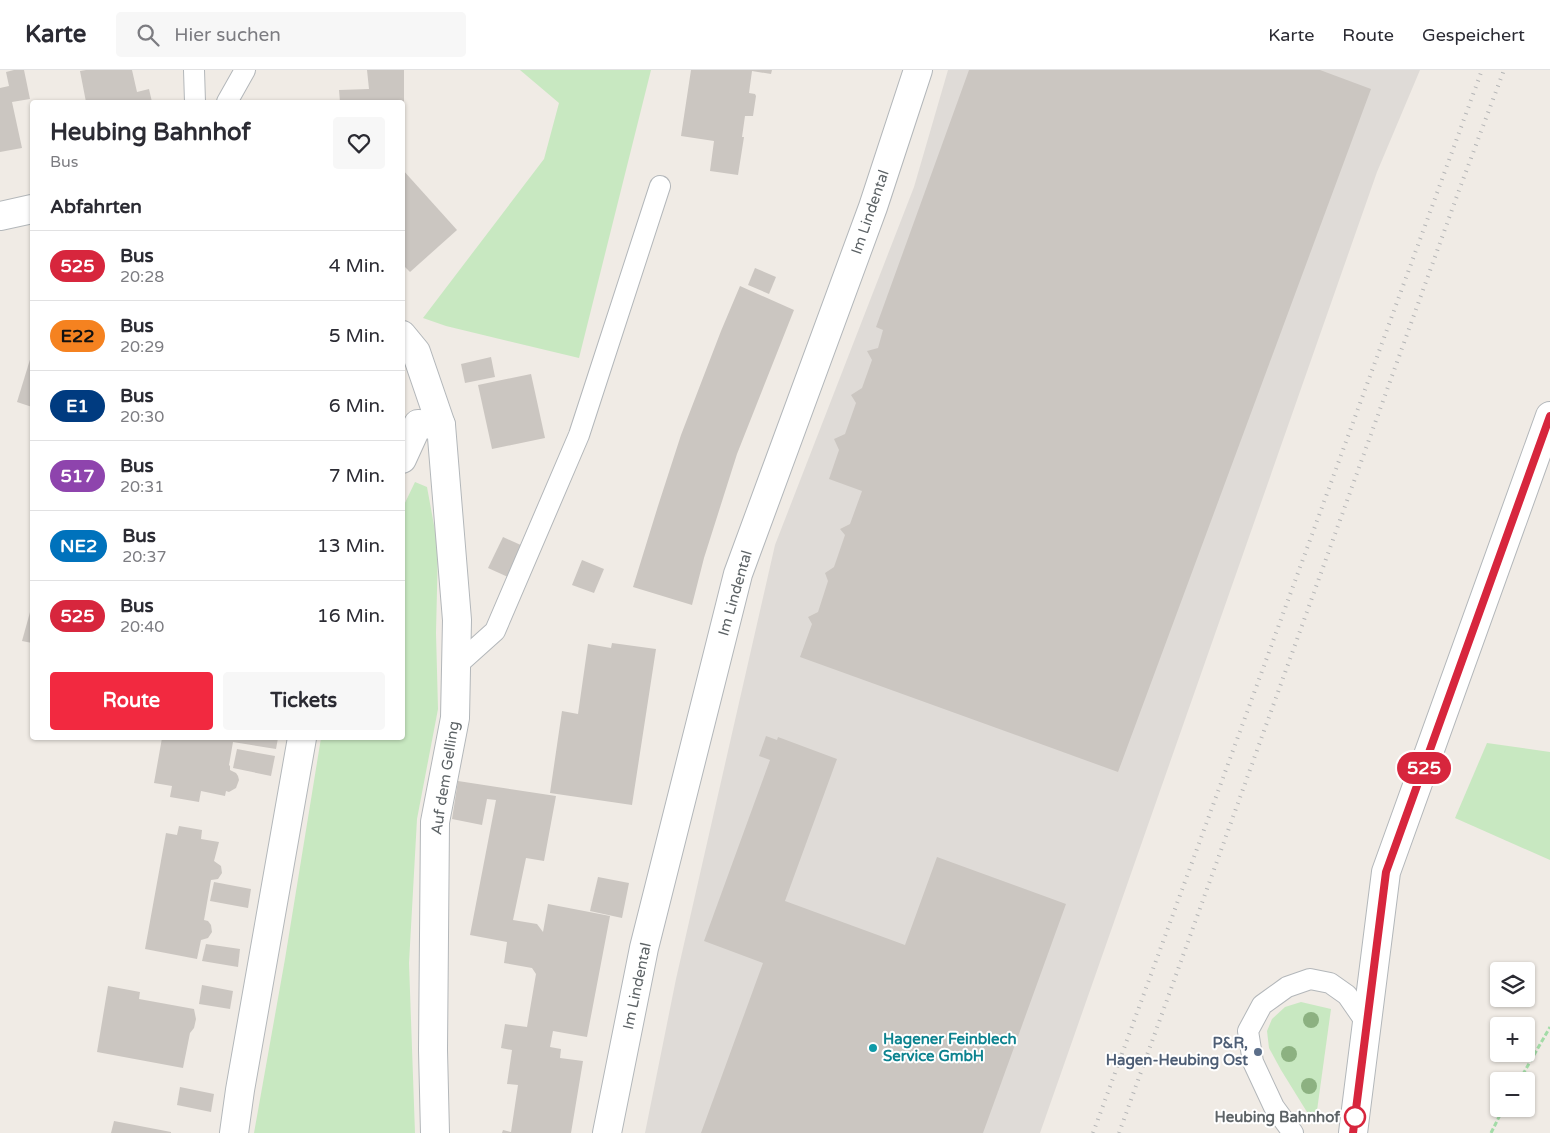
<!DOCTYPE html>
<html lang="de">
<meta charset="utf-8">
<style>
body{margin:0;font-family:"Varela Round",sans-serif;background:#f7f7f7;color:#2b2b33;height:100vh;display:flex;flex-direction:column;font-size:19px;white-space:nowrap}
*{box-sizing:border-box;margin:0}
p{font-size:16px;color:#7c7c81}
.icon{flex:none;width:28px;height:28px;fill:none;stroke:currentColor;stroke-width:2;stroke-linecap:round;stroke-linejoin:round}
.map{position:relative;flex:1;overflow:hidden}
.details{position:absolute;left:30px;top:30px;width:375px;height:640px;display:flex;flex-direction:column;background:#fff;border-radius:5px;box-shadow:0 1px 4px #0004}
.details>*{flex:none}
.badge{padding:0 10px;border-radius:16px;font-size:18px;line-height:32px}
.controls{position:absolute;left:1490px;top:892px;display:grid;gap:10px}
.controls a{display:grid;place-items:center;width:45px;height:45px;border-radius:5px;background:#fff;box-shadow:0 1px 4px #0004;font-size:25px}
.map>.badge{position:absolute;translate:-50% -50%;box-shadow:0 0 0 2px #fff}
h2{padding:0 20px;font-size:19px;line-height:45px}
.round{display:grid;place-items:center;flex:none;width:52px;height:52px;border-radius:5px;background:#f7f7f7}
.summary{display:flex;align-items:center;justify-content:space-between;height:85px;padding:0 20px}
h1{font-size:24px;font-weight:800;line-height:38px}
.button{display:flex;gap:10px;margin-top:auto;padding:10px 20px}
.button a{flex:1;height:58px;border-radius:5px;background:#f22940;color:#fff;font-size:20px;font-weight:800;line-height:58px;text-align:center}
.button a+a{background:#f7f7f7;color:#2b2b33}
ul{padding:0;list-style:none}
li{display:flex;align-items:center;gap:15px;height:70px;padding:0 20px;border-top:1px solid #e1e1e2}
li div{flex:1}
li b{display:block;font-size:19px}
li em{font-style:normal}
li .badge{min-width:55px;font-weight:700;text-align:center}
header{display:flex;align-items:center;gap:30px;box-sizing:border-box;height:70px;padding:0 25px;background:#fff;border-bottom:1px solid #e1e1e2}
header strong{font-size:24px}
nav{display:flex;gap:28px;margin-inline-start:auto;font-size:18px}
.search{width:350px;height:45px;background:#f7f7f7;display:flex;align-items:center;gap:12px;box-sizing:border-box;padding:0 18px;border-radius:5px;color:#7c7c81;font-size:19px}
.map>svg:first-child{display:block}
.industrial{fill:#dfdbd7}
.green{fill:#c8e8c1}
.building{fill:#cbc6c1}
.lines{fill:none;stroke-linecap:round;stroke-linejoin:round}
.service-casing{stroke:#b3b7ba;stroke-width:22}
.minor-casing{stroke:#b3b7ba;stroke-width:30}
.path{stroke:#a3dba7;stroke-width:3;stroke-dasharray:5 2.5;stroke-linecap:butt}
.service{stroke:#fff;stroke-width:20}
.minor{stroke:#fff;stroke-width:28}
.rail{stroke:#b4b5b6;stroke-width:4;stroke-dasharray:1 6;stroke-linecap:butt}
.tree{fill:#8cb181}
.line-casing{stroke:#fff;stroke-width:11}
.line{stroke:#d7263d;stroke-width:8}
.culture-dot{fill:#0f9aa8;stroke:#fff;stroke-width:2}
.service-dot{fill:#5c6f8a;stroke:#fff;stroke-width:2}
.stop-dot{fill:#fff;stroke:#d7263d;stroke-width:2.5}
.labels{text-anchor:middle;dominant-baseline:central;stroke-width:4;stroke-linejoin:round;paint-order:stroke}
.street-label{font-size:15px;fill:#5d6366;stroke:#fff}
.culture-label{font-size:15px;font-weight:bold;fill:#0d838f;stroke:#fff;text-anchor:start}
.service-label{font-size:15px;font-weight:bold;fill:#4e5e75;stroke:#fff;text-anchor:end}
.stop-label{font-size:15px;font-weight:bold;fill:#5d6366;stroke:#fff;text-anchor:end}
</style>
<header>
<strong>Karte</strong>
<div class="search"><svg class="icon" aria-label="search" viewBox="0 0 24 24"><circle cx="10" cy="10" r="6"/><path d="M15 15l6 6"/></svg>Hier suchen</div>
<nav><a>Karte</a><a>Route</a><a>Gespeichert</a></nav>
</header>
<div class="map">
<svg width="1550" height="1063" viewBox="0 0 1550 1063">
<rect width="100%" height="100%" fill="#f0ebe5"/>
<polygon class="industrial" points="948,0 1420,0 1377,102 1040,1063 645,1063 676,909 775,475 914,117"/>
<g class="green">
<polygon points="520,0 651,0 579,288 446,256 423,248 544,89 559,33"/>
<polygon points="415,412 427,417 438,477 436,563 438,639 417,749 409,893 415,1063 254,1063 285,889 321,668 402,668 403,437"/>
<polygon points="1487,673 1550,682 1550,790 1455,748"/>
<polygon points="1301,932 1331,939 1315,1055 1281,1000 1269,978 1267,961 1272,949 1285,937"/>
</g>
<g class="building">
<polygon points="14,0 24,0 30,29 12,32 22,78 0,82 0,18 9,16 6,2"/>
<polygon points="86,0 132,0 137,22 149,19 152,32 86,32 80,1"/>
<polygon points="367,0 404,0 404,53 402,53 402,32 340,32 339,20 369,19"/>
<polygon points="691,0 772,0 771,4 752,1 749,23 755,24 756,26 753,46 745,46 742,67 744,67 738,105 710,101 714,71 681,66"/>
<polygon points="969,0 1320,0 1371,19 1118,702 800,587 812,554 808,547 818,542 828,511 825,503 834,497 845,465 840,459 850,454 862,421 829,409 839,380 834,369 845,364 856,333 851,325 862,318 872,290 867,281 878,278 883,260 876,257"/>
<polygon points="402,99 457,160 410,202 402,194"/>
<polygon points="755,198 776,207 769,224 748,215"/>
<polygon points="740,216 794,240 737,384 704,488 692,535 633,517 658,436 681,365 721,261"/>
<polygon points="32,283 32,337 17,332"/>
<polygon points="491,287 495,307 465,313 461,294"/>
<polygon points="531,304 545,368 492,379 478,315"/>
<polygon points="503,467 523,476 508,507 488,498"/>
<polygon points="582,490 604,499 594,523 572,515"/>
<polygon points="32,535 32,573 22,571"/>
<polygon points="612,573 656,579 632,735 550,723 562,641 578,644 588,574 611,578"/>
<polygon points="766,666 777,670 778,667 837,689 785,831 905,875 937,787 1066,834 983,1063 701,1063 763,893 704,871 770,690 759,686"/>
<polygon points="162,668 278,668 276,679 233,672 229,695 230,696 230,700 236,703 238,706 239,710 236,718 229,722 226,721 225,726 201,721 199,732 170,727 172,716 154,713"/>
<polygon points="237,679 275,686 271,706 233,698"/>
<polygon points="458,711 556,726 544,791 526,788 513,850 537,854 543,862 548,834 610,846 587,967 553,961 550,977 561,979 560,988 583,991 571,1063 502,1063 503,1060 511,1062 518,1015 507,1014 512,980 501,978 505,954 527,957 536,904 532,898 504,893 507,872 470,865 496,730 487,729 482,755 452,749"/>
<polygon points="179,756 202,760 201,769 219,772 214,791 221,796 222,803 218,809 211,810 204,850 208,851 211,855 212,862 208,868 201,870 197,889 145,879 166,763 177,765"/>
<polygon points="598,807 629,813 622,848 590,841"/>
<polygon points="214,812 251,819 248,838 210,831"/>
<polygon points="206,874 240,879 238,897 202,891"/>
<polygon points="202,915 233,921 230,939 199,934"/>
<polygon points="108,916 140,922 139,929 194,939 196,949 194,958 190,963 183,998 97,982"/>
<polygon points="180,1017 214,1024 211,1042 177,1035"/>
<polygon points="114,1051 171,1062 171,1063 111,1063"/>
</g>
<g class="lines">
<defs>
<g id="service">
<polyline points="194,0 195,32"/>
<polyline points="227,32 245,0"/>
<polyline points="456,596 495,561 579,365 660,116"/>
<polyline points="1293,1063 1274,1037 1253,992 1248,961 1262,935 1287,917 1310,909 1330,913 1347,925 1367,954"/>
</g>
<g id="minor">
<polyline points="0,146 32,139"/>
<polyline points="402,265 416,282 441,355 457,550 455,648 435,752 433,980 435,1063"/>
<polyline points="402,389 418,354 441,355"/>
<polyline points="234,1063 240,1020 302,668"/>
<polyline points="607,1063 644,878 738,504 873,137 918,0"/>
<polyline points="1353,1063 1386,802 1550,346"/>
</g>
</defs>
<use href="#service" class="service-casing"/>
<use href="#minor" class="minor-casing"/>
<g class="path">
<polyline points="1519,1011 1550,957"/>
<polyline points="1491,1063 1503,1039"/>
</g>
<use href="#service" class="service"/>
<use href="#minor" class="minor"/>
<g class="rail">
<polyline points="1093,1063 1482,0"/>
<polyline points="1119,1063 1458,123 1504,0"/>
</g>
</g>
<g class="tree">
<circle cx="1311" cy="950" r="8"/>
<circle cx="1289" cy="984" r="8"/>
<circle cx="1309" cy="1016" r="8"/>
</g>
<g class="lines">
<defs>
<polyline id="line" points="1353,1063 1386,802 1550,346"/>
</defs>
<use href="#line" class="line-casing"/>
<use href="#line" class="line"/>
</g>
<circle class="culture-dot" cx="873" cy="978" r="5"/>
<circle class="service-dot" cx="1258" cy="982" r="5"/>
<circle class="stop-dot" cx="1355" cy="1047" r="10"/>
<g class="labels">
<g class="street-label">
<text transform="translate(870 142) rotate(-71)">Im Lindental</text>
<text transform="translate(735 523) rotate(-74)">Im Lindental</text>
<text transform="translate(445 708) rotate(-81)">Auf dem Gelling</text>
<text transform="translate(637 916) rotate(-78)">Im Lindental</text>
</g>
<g class="culture-label">
<text x="883" y="969">Hagener Feinblech<tspan x="883" dy="17">Service GmbH</tspan></text>
</g>
<g class="service-label">
<text x="1248" y="973">P&amp;R,<tspan x="1248" dy="17">Hagen-Heubing Ost</tspan></text>
</g>
<g class="stop-label">
<text x="1340" y="1047">Heubing Bahnhof</text>
</g>
</g>
</svg>
<div class="controls">
<a><svg class="icon" aria-label="layers" viewBox="0 0 24 24"><path d="M12 4l9 5-9 5-9-5zM3 14l9 5 9-5"/></svg></a>
<a>+</a>
<a>−</a>
</div>
<b class="badge" style="left:1424px;top:698px;background:#d7263d;color:#fff">525</b>
<section class="details">
<div class="summary"><div><h1>Heubing Bahnhof</h1><p>Bus</p></div><a class="round"><svg class="icon" aria-label="heart" viewBox="0 0 24 24"><path d="M12 20l-8-8c-3-5 5-10 8-4 3-6 11-1 8 4z"/></svg></a></div>
<h2>Abfahrten</h2>
<ul>
<li><span class="badge" style="background:#d7263d;color:#fff">525</span><div><b>Bus</b><p>20:28</p></div><em>4 Min.</em></li>
<li><span class="badge" style="background:#f58220;color:#111">E22</span><div><b>Bus</b><p>20:29</p></div><em>5 Min.</em></li>
<li><span class="badge" style="background:#003b80;color:#fff">E1</span><div><b>Bus</b><p>20:30</p></div><em>6 Min.</em></li>
<li><span class="badge" style="background:#8e44ad;color:#fff">517</span><div><b>Bus</b><p>20:31</p></div><em>7 Min.</em></li>
<li><span class="badge" style="background:#0072bc;color:#fff">NE2</span><div><b>Bus</b><p>20:37</p></div><em>13 Min.</em></li>
<li><span class="badge" style="background:#d7263d;color:#fff">525</span><div><b>Bus</b><p>20:40</p></div><em>16 Min.</em></li>
</ul>
<div class="button"><a>Route</a><a>Tickets</a></div>
</section>
</div>
